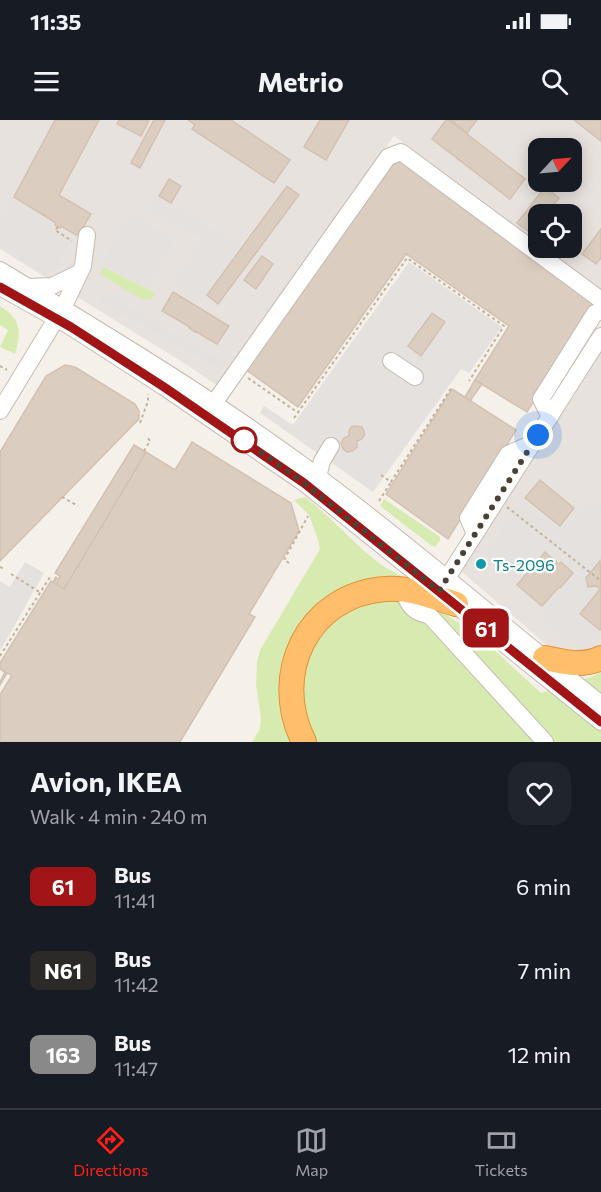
<!DOCTYPE html>
<meta charset="utf-8">
<style>
body{margin:0;font-family:Commissioner,sans-serif;background:#20242c;color:#f1f3f6;height:100vh;display:flex;flex-direction:column;font-size:22px;white-space:nowrap}
*{box-sizing:border-box;margin:0}
p{font-size:20px;color:#9ea1a6}
.icon{flex:none;width:33px;height:33px;fill:none;stroke:currentColor;stroke-width:2;stroke-linecap:round;stroke-linejoin:round}
.map{position:relative;height:622px;overflow:hidden}
.panel{display:flex;flex-direction:column;background:#171b24;flex:1}
.panel>*{flex:none}
.badge{padding:0 12px;border-radius:9px;font-size:21px;line-height:39px}
.needle{width:39px;rotate:64deg}
.buttons{position:absolute;left:528px;top:18px;display:grid;gap:12px}
.buttons a{display:grid;place-items:center;width:54px;height:54px;border-radius:12px;background:#171b24;box-shadow:0 3px 15px #0003;font-size:30px}
.you{position:absolute;width:30px;height:30px;margin:-15px;border:4px solid #fff;border-radius:50%;background:#1a73e8;box-shadow:0 0 0 9px #1a73e833}
.map>.badge{position:absolute;translate:-50% -50%;box-shadow:0 0 0 3px #fff}
.round{display:grid;place-items:center;flex:none;width:63px;height:63px;border-radius:18px;background:#20242c}
.summary{display:flex;align-items:center;justify-content:space-between;height:102px;padding:0 30px}
h1{font-size:28px;font-weight:700;line-height:45px}
ul{padding:0;list-style:none}
li{display:flex;align-items:center;gap:18px;height:84px;padding:0 30px}
li div{flex:1}
li b{display:block;font-size:22px}
li em{font-style:normal}
li .badge{min-width:66px;font-weight:700;text-align:center}
.status{display:flex;justify-content:space-between;align-items:center;height:42px;padding:0 30px;background:#171b24;direction:ltr}
.status svg{height:16px;fill:currentColor}
header{display:flex;justify-content:space-between;align-items:center;height:78px;padding:0 30px;background:#171b24;font-size:27px;font-weight:700}
.tab-bar{display:flex;justify-content:space-around;align-items:center;height:84px;border-top:2px solid #363941;background:#171b24;font-size:16px;color:#9ea1a6}
.tab-bar a{display:grid;justify-items:center;gap:3px}
.tab-bar .selected{color:#ff2117}
.map>svg:first-child{display:block}
.industrial{fill:#e8e2de;fill-rule:evenodd}
.green{fill:#d7ebb1}
.parking{fill:#e4e1de}
.building{fill:#dbcec1;stroke:#d3c2b1;stroke-width:1.5}
.lines{fill:none;stroke-linecap:round;stroke-linejoin:round}
.minor-casing{stroke:#c5baaf;stroke-width:18}
.highway-casing{stroke:#e49135;stroke-width:26}
.path{stroke:#c4b29c;stroke-width:2;stroke-dasharray:3 3;stroke-linecap:butt}
.minor{stroke:#fff;stroke-width:16}
.highway{stroke:#ffbe6b;stroke-width:24}
.line-casing{stroke:#fff;stroke-width:14}
.line{stroke:#a21517;stroke-width:9}
.walk{stroke:#4a4137;stroke-width:6;stroke-dasharray:0 10.8}
.stop-dot{fill:#fff;stroke:#a21517;stroke-width:3}
.culture-dot{fill:#0f9aa8;stroke:#fff;stroke-width:2}
.labels{text-anchor:middle;dominant-baseline:central;stroke-width:4.5;stroke-linejoin:round;paint-order:stroke}
.culture-label{font-size:16px;fill:#0d838f;stroke:#fff;text-anchor:start}
</style>
<div class="status"><b>11:35</b><svg viewBox="0 0 49 12"><path d="M0 12V9h3v3zM5 12V6h3v6zM10 12V3h3v9zM15 12V0h3v12zM26 1h20v11H26zM47 4h2v5h-2z"/></svg></div>
<header><svg class="icon" aria-label="menu" viewBox="0 0 24 24"><path d="M4 6h16M4 12h16M4 18h16"/></svg>Metrio<svg class="icon" aria-label="search" viewBox="0 0 24 24"><circle cx="10" cy="10" r="6"/><path d="M15 15l6 6"/></svg></header>
<div class="map">
<svg width="601" height="622" viewBox="0 0 601 622">
<rect width="100%" height="100%" fill="#f5f1ea"/>
<g class="industrial">
<path d="M 0,0 L 601,0 L 601,173 L 541,128 L 572,128 L 572,94 L 538,94 L 538,125 L 394,16 L 218,266 L 187,245 L 0,129 ZM 538,28 L 572,28 L 572,62 L 538,62 Z"/>
<polygon points="601,216 601,528 582,535 549,527 455,446"/>
</g>
<g class="green">
<polygon points="104,147 156,173 150,180 141,179 100,154"/>
<path d="M 0,186 C 21,199 22,212 15,234 L 0,227 L 8,210 L 0,205 Z"/>
<path d="M 305,377 C 333,398 355,426 383,446 C 390,450 397,454 404,457 L 390,457 L 314,493 L 293,622 L 252,622 L 260,609 L 261,598 L 256,565 L 257,542 L 260,530 L 320,429 L 318,420 L 309,395 L 294,380 Z"/>
<polygon points="384,379 440,417 440,420 435,427 432,426 380,386"/>
<path d="M 400,478 L 442,492 L 479,516 L 541,573 L 591,557 L 601,552 L 601,622 L 317,622 C 310,608 302,590 302,574 C 303,538 322,502 355,487 C 365,482 388,480 400,478 Z"/>
</g>
<g class="parking">
<polygon points="155,75 240,125 201,181 174,164 204,119 147,88"/>
<polygon points="12,81 50,103 52,109 70,121 49,158 0,128 0,103"/>
<polygon points="131,93 154,108 174,118 148,168 129,159 103,142"/>
<polygon points="409,142 502,207 469,253 461,249 373,372 260,293 264,286 293,305"/>
<polygon points="104,172 226,244 222,250 100,181"/>
<polygon points="589,380 601,388 601,465 577,494 599,512 583,532 537,497 574,453 543,428 515,460 484,439 511,394 521,387 525,382 561,414"/>
<polygon points="25,442 44,453 0,531 0,461 10,467"/>
</g>
<g class="building">
<polygon points="55,0 99,0 59,75 91,94 79,114 76,115 61,106 60,108 55,105 56,103 14,77"/>
<polygon points="119,0 149,0 141,16 117,4"/>
<polygon points="154,0 165,0 140,48 131,43"/>
<polygon points="188,0 231,0 290,40 274,63 192,9 195,5"/>
<polygon points="320,0 349,0 326,40 304,27"/>
<polygon points="446,0 449,0 525,59 510,79 432,19"/>
<polygon points="451,0 477,0 467,13"/>
<polygon points="574,0 601,0 601,21"/>
<polygon points="405,41 595,184 527,292 475,260 509,206 406,134 298,287 245,249 391,43"/>
<polygon points="169,59 181,66 171,83 159,76"/>
<polygon points="287,66 299,75 218,184 207,175"/>
<polygon points="545,67 559,78 546,94 538,94 538,105 532,114 517,103"/>
<polygon points="601,109 601,138 596,144 582,134"/>
<polygon points="262,136 273,144 256,169 244,160"/>
<polygon points="173,172 229,206 217,224 195,211 195,212 189,208 190,207 162,191"/>
<polygon points="432,193 445,202 421,236 408,226"/>
<polygon points="65,245 75,247 135,284 139,291 139,299 0,441 0,332 46,256"/>
<polygon points="475,260 482,264 470,281 465,277"/>
<polygon points="452,269 516,310 448,419 386,374"/>
<polygon points="354,306 362,307 365,314 362,319 357,321 357,327 355,329 352,331 347,332 343,329 341,323 344,318 349,316 349,311 351,307"/>
<polygon points="192,322 291,383 299,411 249,494 255,497 180,622 0,622 0,575 12,555 7,553 0,565 0,562 5,552 0,549 0,543 51,461 53,462 56,457 57,458 54,463 64,469 146,332 175,350"/>
<polygon points="134,325 146,332 64,469 56,464 60,456 55,453"/>
<polygon points="540,360 574,388 560,406 525,378"/>
<polygon points="545,432 559,444 561,442 573,453 560,468 559,467 542,486 517,465"/>
<polygon points="600,441 601,468 600,469 596,466 588,467 586,458"/>
<polygon points="601,468 601,509 600,510 580,494"/>
</g>
<g class="lines">
<defs>
<g id="minor">
<path d="M 0,150 C 102,212 204,273 301,344 C 404,420 501,504 601,584"/>
<polyline points="0,167 71,207 164,267 304,363 601,602"/>
<polyline points="29,167 52,166 79,153"/>
<polyline points="63,188 83,146 87,115"/>
<polyline points="391,241 415,257"/>
<polyline points="214,283 388,37 401,32 601,180"/>
<polyline points="0,291 56,199"/>
<polyline points="550,297 541,279 595,193 601,192"/>
<polyline points="318,357 322,341 331,326"/>
<polyline points="475,414 468,398 508,334 533,323"/>
<polyline points="442,466 601,216"/>
<path d="M 407,480 C 412,491 420,493 430,496 L 545,622"/>
</g>
<g id="highway">
<path d="M 545,538 C 564,542 582,547 601,538"/>
<path d="M 304,622 C 270,555 307,475 385,469 C 410,467 433,477 456,484"/>
</g>
</defs>
<use href="#minor" class="minor-casing"/>
<use href="#highway" class="highway-casing"/>
<g class="path">
<polyline points="58,107 55,110 72,121"/>
<polyline points="0,246 7,250"/>
<polyline points="248,258 297,292"/>
<polyline points="294,298 407,138 504,206 469,261"/>
<polyline points="140,303 148,281 148,274"/>
<polyline points="144,331 150,321 147,317"/>
<polyline points="381,355 391,362 452,267"/>
<polyline points="62,377 78,386"/>
<polyline points="379,381 391,362"/>
<polyline points="507,387 601,461"/>
<polyline points="289,443 284,440 308,396"/>
<polyline points="0,447 4,449"/>
<polyline points="11,454 41,473"/>
<polyline points="0,536 50,457"/>
</g>
<use href="#minor" class="minor"/>
<use href="#highway" class="highway"/>
</g>
<g class="lines">
<defs>
<polyline id="line" points="0,167 71,207 164,267 304,363 601,602"/>
</defs>
<use href="#line" class="line-casing"/>
<use href="#line" class="line"/>
<polyline class="walk" points="244,320 304,363 439,471 538,315"/>
</g>
<circle class="stop-dot" cx="244" cy="320" r="12"/>
<circle class="culture-dot" cx="481" cy="444" r="6"/>
<g class="labels">
<g class="culture-label">
<text x="493" y="444">Ts-2096</text>
</g>
</g>
</svg>
<div class="buttons">
<a><svg class="needle" viewBox="-14 -14 28 28"><path d="M0-13l5 13h-10z" fill="#e53935"/><path d="M0 13l5-13h-10z" fill="#9ea1a6"/></svg></a>
<a><svg class="icon" aria-label="locate" viewBox="0 0 24 24"><circle cx="12" cy="12" r="6"/><path d="M12 2v4M12 18v4M2 12h4M18 12h4"/></svg></a>
</div>
<div class="you" style="left:538px;top:315px"></div>
<b class="badge" style="left:486px;top:508px;background:#a21517;color:#fff">61</b>
</div>
<section class="panel">
<div class="summary"><div><h1>Avion, IKEA</h1><p>Walk · 4 min · 240 m</p></div><a class="round"><svg class="icon" aria-label="heart" viewBox="0 0 24 24"><path d="M12 20l-8-8c-3-5 5-10 8-4 3-6 11-1 8 4z"/></svg></a></div>
<ul>
<li><span class="badge" style="background:#a21517;color:#fff">61</span><div><b>Bus</b><p>11:41</p></div><em>6 min</em></li>
<li><span class="badge" style="background:#2b2a29;color:#fff">N61</span><div><b>Bus</b><p>11:42</p></div><em>7 min</em></li>
<li><span class="badge" style="background:#898989;color:#fff">163</span><div><b>Bus</b><p>11:47</p></div><em>12 min</em></li>
</ul>
</section>
<nav class="tab-bar">
<a class="selected"><svg class="icon" aria-label="directions" viewBox="0 0 24 24"><path d="M12 3l9 9-9 9-9-9zM9 14v-3h6M13 9l2 2-2 2"/></svg>Directions</a>
<a><svg class="icon" aria-label="map" viewBox="0 0 24 24"><path d="M3 6l6-2 6 2 6-2v14l-6 2-6-2-6 2zM9 4v14M15 6v14"/></svg>Map</a>
<a><svg class="icon" aria-label="tickets" viewBox="0 0 24 24"><path d="M3 7h18v10H3zM15 7v10"/></svg>Tickets</a>
</nav>
